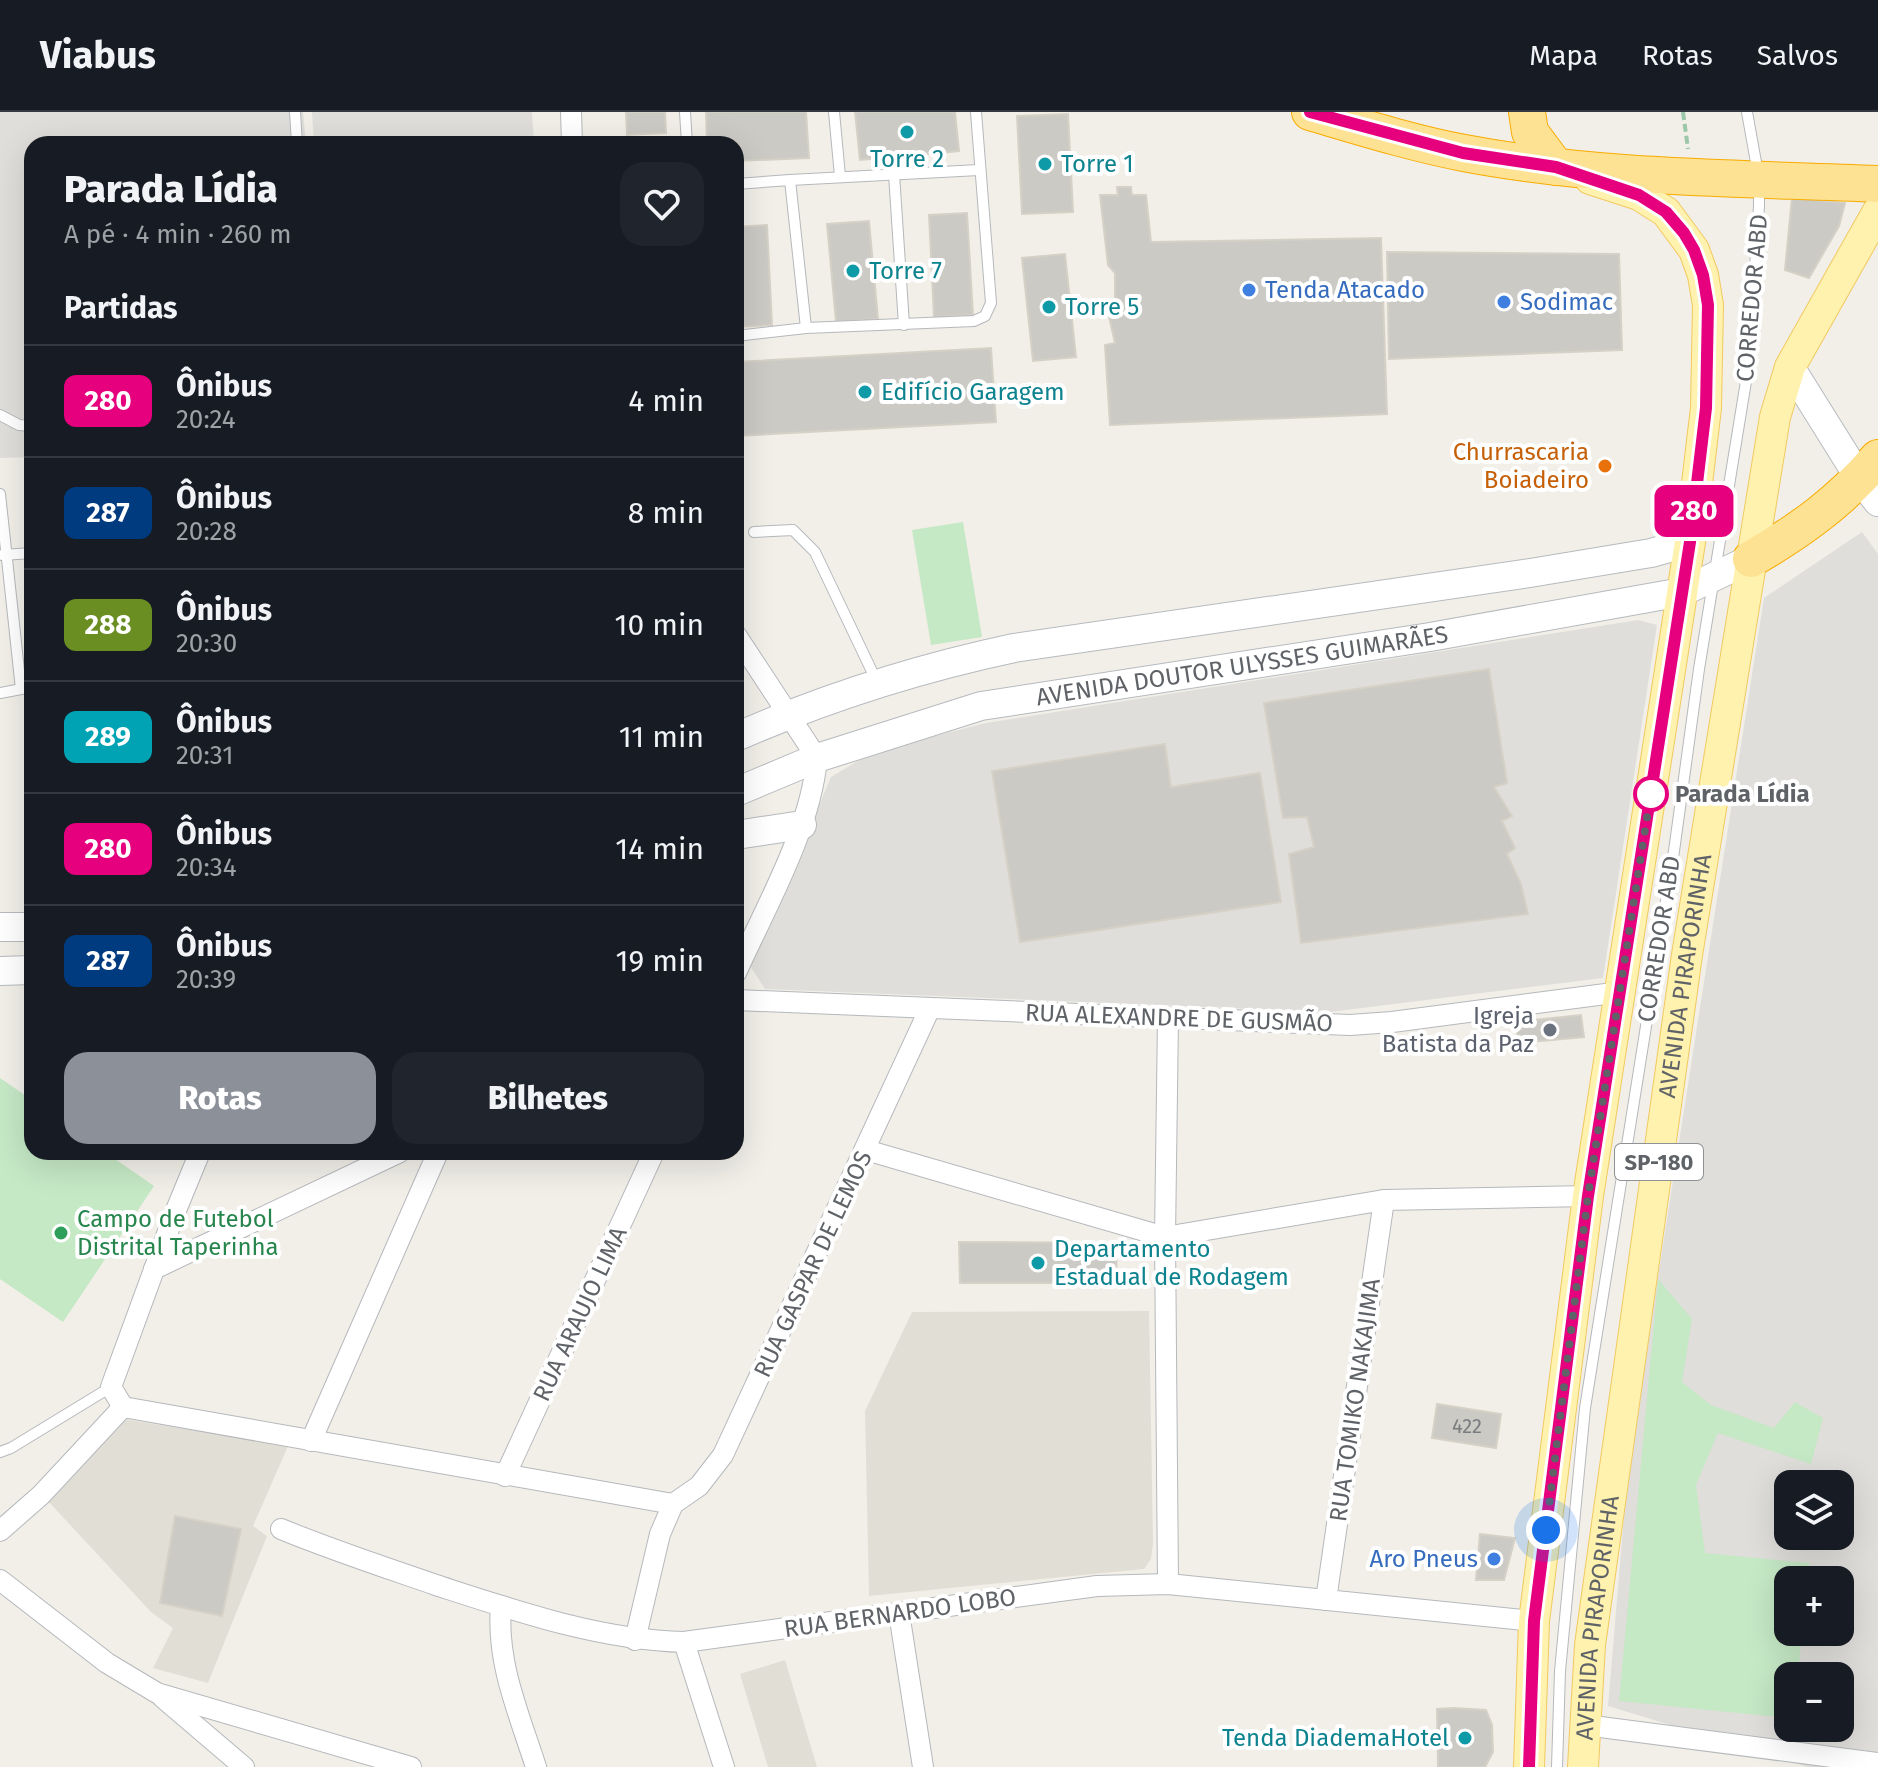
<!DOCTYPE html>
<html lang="pt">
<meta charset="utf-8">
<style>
body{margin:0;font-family:"Fira Sans",sans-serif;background:#20242c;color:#f1f3f6;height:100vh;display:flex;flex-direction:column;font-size:30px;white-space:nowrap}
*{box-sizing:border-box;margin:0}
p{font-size:26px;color:#9ea1a6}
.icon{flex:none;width:44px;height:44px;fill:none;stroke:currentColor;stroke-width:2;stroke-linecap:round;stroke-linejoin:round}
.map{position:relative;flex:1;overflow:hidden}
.side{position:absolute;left:24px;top:24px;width:720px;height:1024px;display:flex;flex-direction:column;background:#171b24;border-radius:24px;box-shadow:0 8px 32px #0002}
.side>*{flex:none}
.badge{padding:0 16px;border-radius:12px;font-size:28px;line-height:52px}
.controls{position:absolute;left:1774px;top:1358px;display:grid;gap:16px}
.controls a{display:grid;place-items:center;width:80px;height:80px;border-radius:16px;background:#171b24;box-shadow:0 8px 32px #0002;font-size:40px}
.you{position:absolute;width:40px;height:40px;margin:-20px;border:6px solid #fff;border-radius:50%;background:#1a73e8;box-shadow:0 0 0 12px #1a73e833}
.map>.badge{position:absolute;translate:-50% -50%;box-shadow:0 0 0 4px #fff}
h2{padding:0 40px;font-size:30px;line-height:72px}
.round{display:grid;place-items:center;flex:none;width:84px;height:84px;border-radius:24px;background:#20242c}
.overview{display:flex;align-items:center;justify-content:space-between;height:136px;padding:0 40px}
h1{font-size:38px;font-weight:800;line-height:60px}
.action{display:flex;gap:16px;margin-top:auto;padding:16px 40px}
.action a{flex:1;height:92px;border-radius:24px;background:#8c9099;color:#fff;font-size:32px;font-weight:800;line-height:92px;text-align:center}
.action a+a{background:#20242c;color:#f1f3f6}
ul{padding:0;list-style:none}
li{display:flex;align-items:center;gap:24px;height:112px;padding:0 40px;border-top:2px solid #363941}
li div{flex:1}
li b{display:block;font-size:30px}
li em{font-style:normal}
li .badge{min-width:88px;font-weight:700;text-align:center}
header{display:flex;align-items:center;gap:48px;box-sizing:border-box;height:112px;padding:0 40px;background:#171b24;border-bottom:2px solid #363941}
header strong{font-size:38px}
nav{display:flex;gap:44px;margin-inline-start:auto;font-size:28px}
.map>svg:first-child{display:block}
.industrial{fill:#e0deda;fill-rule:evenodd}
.education{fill:#e1ded6}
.green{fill:#c5e8c5}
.building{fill:#cccac5;stroke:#d6d1c6;stroke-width:2}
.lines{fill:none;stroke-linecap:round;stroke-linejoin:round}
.lane-casing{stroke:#b5b8bc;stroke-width:12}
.street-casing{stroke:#b5b8bc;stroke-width:22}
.secondary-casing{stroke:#b6babf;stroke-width:30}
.primary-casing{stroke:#f2c960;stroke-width:32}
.highway-casing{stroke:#f9ab00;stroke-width:38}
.path{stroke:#9cc7a9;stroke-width:4;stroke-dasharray:8 4;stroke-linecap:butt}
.lane{stroke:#fff;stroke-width:10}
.street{stroke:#fff;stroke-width:20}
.secondary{stroke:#fff;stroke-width:28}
.primary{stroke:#fff2af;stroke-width:30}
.highway{stroke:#fde293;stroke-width:36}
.line-casing{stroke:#fff;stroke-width:18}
.line{stroke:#e6007e;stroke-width:12}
.walk{stroke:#5f6368;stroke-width:8;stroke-dasharray:0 14.4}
.culture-dot{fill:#0f9aa8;stroke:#fff;stroke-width:3}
.shop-dot{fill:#3f7fe0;stroke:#fff;stroke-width:3}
.food-dot{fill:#e8710a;stroke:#fff;stroke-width:3}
.stop-dot{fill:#fff;stroke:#e6007e;stroke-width:4}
.worship-dot{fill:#6b7280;stroke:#fff;stroke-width:3}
.leisure-dot{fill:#2e9e5b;stroke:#fff;stroke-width:3}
.labels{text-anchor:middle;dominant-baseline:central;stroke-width:8;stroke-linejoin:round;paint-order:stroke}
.number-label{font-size:20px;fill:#7a7d7f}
.shield{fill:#fff;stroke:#8f9295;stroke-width:2}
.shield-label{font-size:22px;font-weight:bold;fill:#5f6368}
.culture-label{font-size:24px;fill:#0d838f;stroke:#fff;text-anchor:start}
.shop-label{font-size:24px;fill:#366cbe;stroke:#fff;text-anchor:start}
.street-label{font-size:24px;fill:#5f6368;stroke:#fff}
.food-label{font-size:24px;fill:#c56008;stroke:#fff;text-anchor:end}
.stop-label{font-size:24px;font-weight:bold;fill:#5f6368;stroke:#fff;text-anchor:start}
.worship-label{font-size:24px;fill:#5b616d;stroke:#fff;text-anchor:end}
.leisure-label{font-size:24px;fill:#27864d;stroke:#fff;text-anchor:start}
</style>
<header>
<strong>Viabus</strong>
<nav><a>Mapa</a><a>Rotas</a><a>Salvos</a></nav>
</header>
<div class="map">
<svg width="1878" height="1655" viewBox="0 0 1878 1655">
<rect width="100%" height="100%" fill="#f1efe8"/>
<g class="industrial">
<polygon points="0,0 303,0 306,32 32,32 32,345 0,346"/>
<polygon points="312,0 532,0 534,32 314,32"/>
<path d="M 1862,420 L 1878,442 L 1878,1655 L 1808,1655 L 1608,1594 L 1628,1357 L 1764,486 ZM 1788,1372 L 1840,1372 L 1840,1424 L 1788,1424 ZM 1788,1468 L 1840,1468 L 1840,1520 L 1788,1520 ZM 1788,1564 L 1840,1564 L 1840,1616 L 1788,1616 Z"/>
<polygon points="1638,508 1657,513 1603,866 1330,900 765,877 751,855 831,665 873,640 986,611"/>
</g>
<g class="education">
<polygon points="1149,1199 1153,1431 1151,1447 1144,1457 869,1484 865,1299 912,1200"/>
<polygon points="123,1307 288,1334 253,1414 267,1424 208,1571 153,1556 173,1516 151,1500 47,1388"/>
<polygon points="785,1548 817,1655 768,1655 740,1562"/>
</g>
<g class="green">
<polygon points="963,410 982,525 931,533 912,418"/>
<polygon points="0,966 32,988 32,1040 105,1040 154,1074 63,1210 0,1167"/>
<polygon points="1658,1167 1692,1207 1682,1270 1711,1293 1774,1316 1795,1290 1823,1306 1811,1352 1718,1321 1696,1373 1705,1441 1809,1451 1807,1468 1788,1468 1788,1520 1802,1520 1798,1564 1788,1564 1788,1606 1619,1589"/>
</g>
<g class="building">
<polygon points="626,0 665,0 666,21 627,23"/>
<polygon points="706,0 806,0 809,46 736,49 736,32 707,32"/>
<polygon points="855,0 955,0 959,39 860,48"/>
<polygon points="1068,2 1073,100 1022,102 1017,4"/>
<polygon points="1117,75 1131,75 1132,83 1146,83 1151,130 1381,126 1387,302 1110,313 1105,233 1115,231 1108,200 1115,196 1115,161 1108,153 1100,83 1118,83"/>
<polygon points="1792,85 1845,91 1839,114 1809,166 1785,158"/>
<polygon points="967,101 973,203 934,205 929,103"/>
<polygon points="869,109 878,207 836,210 827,112"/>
<polygon points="767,113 772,213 736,215 736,115"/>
<polygon points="1387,140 1619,142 1622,238 1389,247"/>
<polygon points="1065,142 1076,245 1033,249 1022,146"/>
<polygon points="991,236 996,310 736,324 736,250"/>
<polygon points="1489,557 1507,671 1494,675 1512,704 1502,709 1515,736 1507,742 1521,772 1528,802 1301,831 1289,742 1314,735 1307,705 1283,706 1264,591"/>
<polygon points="1165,632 1171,675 1260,661 1281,790 1020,830 992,659"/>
<polygon points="1581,903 1584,925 1519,931 1515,910"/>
<polygon points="959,1130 1117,1131 1116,1171 960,1171"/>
<polygon points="1437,1292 1501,1302 1496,1336 1432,1326"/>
<polygon points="175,1404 241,1417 222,1504 160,1491"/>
<polygon points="1480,1422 1515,1426 1504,1468 1476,1468"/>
<polygon points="1454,1596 1486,1598 1492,1613 1493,1640 1485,1655 1438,1655 1437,1597"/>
</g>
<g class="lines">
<defs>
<g id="lane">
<polyline points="295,0 297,32"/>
<polyline points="685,0 687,32"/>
<polyline points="834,0 840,64"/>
<polyline points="894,62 904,213"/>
<polyline points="790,68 979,58"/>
<polyline points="736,72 790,68 806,216"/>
<polyline points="736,224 806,216 974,209 985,204 991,191 976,0"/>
<polyline points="0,303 19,313 32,314"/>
<polyline points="0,382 21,577"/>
<polyline points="754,420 793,418 815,440 877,570"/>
<polyline points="2,443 32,441"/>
<polyline points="0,581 32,575"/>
<polyline points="0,1340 11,1336 111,1275"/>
<polyline points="1557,1655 1560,1559 1585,1296 1674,739 1699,557 1749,251 1759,94 1759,67 1747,0"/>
</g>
<g id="street">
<polyline points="571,0 572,32"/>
<path d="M 736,523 L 817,646 C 811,717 765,796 736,861"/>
<polyline points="736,888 1350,913 1392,910 1621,880"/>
<polyline points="1168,906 1165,1125 1168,1472"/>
<polyline points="866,1038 1165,1125 1384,1088 1588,1084"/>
<polyline points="154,1157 400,1040"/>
<polyline points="123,1295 673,1392"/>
<polyline points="123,1295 111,1275 174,1103 200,1040"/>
<polyline points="311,1329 438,1040"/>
<polyline points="505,1364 654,1040"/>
<path d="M 281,1417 C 332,1438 384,1455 436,1473 C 516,1499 600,1528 684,1530 L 1097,1474 L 1168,1472 L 1534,1509"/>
<polyline points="0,1419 41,1383 123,1295"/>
<polyline points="0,1468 107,1551 157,1581 411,1655"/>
<polyline points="1326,1488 1384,1088"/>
<path d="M 501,1494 C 496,1550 519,1602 536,1655"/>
<polyline points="899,1501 923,1655"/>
<polyline points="635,1528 660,1422 673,1392 699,1374 723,1343 930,896"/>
<polyline points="684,1530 724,1655"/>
<polyline points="163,1586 244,1655"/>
<polyline points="1585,1613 1878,1651"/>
</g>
<g id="secondary">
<polyline points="1790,255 1860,367 1878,390"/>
<path d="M 736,625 C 825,586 920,556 1014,536 L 1530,461 L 1651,441 L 1690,430"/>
<path id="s1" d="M 736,680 L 817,646 L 981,594 L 1430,525 L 1682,480 L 1751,447"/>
<polyline points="736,723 802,713"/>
<polyline points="0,815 32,815"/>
<polyline points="0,859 32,858"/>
</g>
<g id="primary">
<polyline points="1529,1655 1534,1509 1588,1084 1690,430 1706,296 1708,193 1703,163 1694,138 1666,100 1639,83 1590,67"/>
<path id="s2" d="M 1583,1655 L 1590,1533 L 1687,843 L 1775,305 L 1790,255 L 1878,99"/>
</g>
<g id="highway">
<path d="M 1310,0 C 1361,15 1412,31 1464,41 C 1600,67 1740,66 1878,72"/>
<polyline points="1527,0 1530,20 1556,55"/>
<path d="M 1751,447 C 1800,419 1841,389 1878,346"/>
</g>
</defs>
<use href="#lane" class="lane-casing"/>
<use href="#street" class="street-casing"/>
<use href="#secondary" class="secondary-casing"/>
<use href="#primary" class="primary-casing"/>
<use href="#highway" class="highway-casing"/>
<polyline class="path" points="1683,0 1688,37"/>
<use href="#lane" class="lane"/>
<use href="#street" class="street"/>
<use href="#secondary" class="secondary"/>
<use href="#primary" class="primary"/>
<use href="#highway" class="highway"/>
</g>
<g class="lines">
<defs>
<polyline id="line" points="1310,0 1463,41 1556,55 1639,83 1666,100 1684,121 1694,138 1703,163 1708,193 1706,296 1690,430 1588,1084 1534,1509 1529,1655"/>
</defs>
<use href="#line" class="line-casing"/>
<use href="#line" class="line"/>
<polyline class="walk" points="1546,1418 1588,1084 1652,673 1651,682"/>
</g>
<g class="culture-dot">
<circle cx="907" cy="20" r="8"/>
<circle cx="1045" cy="52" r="8"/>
<circle cx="853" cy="159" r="8"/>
<circle cx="1049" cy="195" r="8"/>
<circle cx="865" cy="280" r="8"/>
<circle cx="1038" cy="1151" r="8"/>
<circle cx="1465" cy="1626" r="8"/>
</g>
<g class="shop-dot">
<circle cx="1249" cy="178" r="8"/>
<circle cx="1504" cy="190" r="8"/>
<circle cx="1494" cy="1447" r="8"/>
</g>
<circle class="food-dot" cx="1605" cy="354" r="8"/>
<circle class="stop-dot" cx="1651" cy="682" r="16"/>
<circle class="worship-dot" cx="1550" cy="918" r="8"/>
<circle class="leisure-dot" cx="61" cy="1121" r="8"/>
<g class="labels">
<g class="number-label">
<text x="1467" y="1314">422</text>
</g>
<rect class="shield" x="1615" y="1032" width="88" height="36" rx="6"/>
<g class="shield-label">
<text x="1659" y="1050">SP-180</text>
</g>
<g class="culture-label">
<text x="907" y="47" text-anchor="middle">Torre 2</text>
<text x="1061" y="52">Torre 1</text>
<text x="869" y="159">Torre 7</text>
<text x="1065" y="195">Torre 5</text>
<text x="881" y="280">Edifício Garagem</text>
<text x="1054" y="1137">Departamento<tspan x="1054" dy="28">Estadual de Rodagem</tspan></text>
<text x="1449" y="1626" text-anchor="end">Tenda DiademaHotel</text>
</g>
<g class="shop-label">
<text x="1265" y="178">Tenda Atacado</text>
<text x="1520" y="190">Sodimac</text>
<text x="1478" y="1447" text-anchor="end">Aro Pneus</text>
</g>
<g class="street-label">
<text transform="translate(1752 186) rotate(-85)">CORREDOR ABD</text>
<text stroke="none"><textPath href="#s1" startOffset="524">AVENIDA DOUTOR ULYSSES GUIMARÃES</textPath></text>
<text transform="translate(1659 827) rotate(-81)">CORREDOR ABD</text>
<text stroke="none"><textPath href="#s2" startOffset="798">AVENIDA PIRAPORINHA</textPath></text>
<text transform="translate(1179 906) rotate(2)">RUA ALEXANDRE DE GUSMÃO</text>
<text transform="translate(813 1152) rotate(-65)">RUA GASPAR DE LEMOS</text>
<text transform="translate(580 1202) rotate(-65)">RUA ARAUJO LIMA</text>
<text transform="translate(1355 1288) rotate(-82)">RUA TOMIKO NAKAJIMA</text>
<text transform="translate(900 1501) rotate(-8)">RUA BERNARDO LOBO</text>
<text stroke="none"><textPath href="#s2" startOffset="150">AVENIDA PIRAPORINHA</textPath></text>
</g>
<g class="food-label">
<text x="1589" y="340">Churrascaria<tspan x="1589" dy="28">Boiadeiro</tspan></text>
</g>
<g class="stop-label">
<text x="1675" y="682">Parada Lídia</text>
</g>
<g class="worship-label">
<text x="1534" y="904">Igreja<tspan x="1534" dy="28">Batista da Paz</tspan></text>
</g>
<g class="leisure-label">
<text x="77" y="1107">Campo de Futebol<tspan x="77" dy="28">Distrital Taperinha</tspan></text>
</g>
</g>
</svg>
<div class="controls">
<a><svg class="icon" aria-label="layers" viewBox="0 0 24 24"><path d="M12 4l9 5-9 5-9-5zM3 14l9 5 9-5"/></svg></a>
<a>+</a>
<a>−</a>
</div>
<div class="you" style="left:1546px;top:1418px"></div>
<b class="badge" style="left:1694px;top:399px;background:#e6007e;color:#fff">280</b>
<section class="side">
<div class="overview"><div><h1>Parada Lídia</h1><p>A pé · 4 min · 260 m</p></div><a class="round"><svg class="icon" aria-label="heart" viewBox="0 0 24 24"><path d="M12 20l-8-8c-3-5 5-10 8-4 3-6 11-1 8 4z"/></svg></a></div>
<h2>Partidas</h2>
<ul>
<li><span class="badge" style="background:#e6007e;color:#fff">280</span><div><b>Ônibus</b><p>20:24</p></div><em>4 min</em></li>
<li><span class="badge" style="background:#003b80;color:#fff">287</span><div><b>Ônibus</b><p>20:28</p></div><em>8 min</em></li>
<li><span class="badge" style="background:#6b8e23;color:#fff">288</span><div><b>Ônibus</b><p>20:30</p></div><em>10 min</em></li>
<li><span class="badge" style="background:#00a3b4;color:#fff">289</span><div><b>Ônibus</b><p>20:31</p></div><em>11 min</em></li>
<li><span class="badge" style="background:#e6007e;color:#fff">280</span><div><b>Ônibus</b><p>20:34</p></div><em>14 min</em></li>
<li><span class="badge" style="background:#003b80;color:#fff">287</span><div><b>Ônibus</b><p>20:39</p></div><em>19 min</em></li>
</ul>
<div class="action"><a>Rotas</a><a>Bilhetes</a></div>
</section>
</div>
